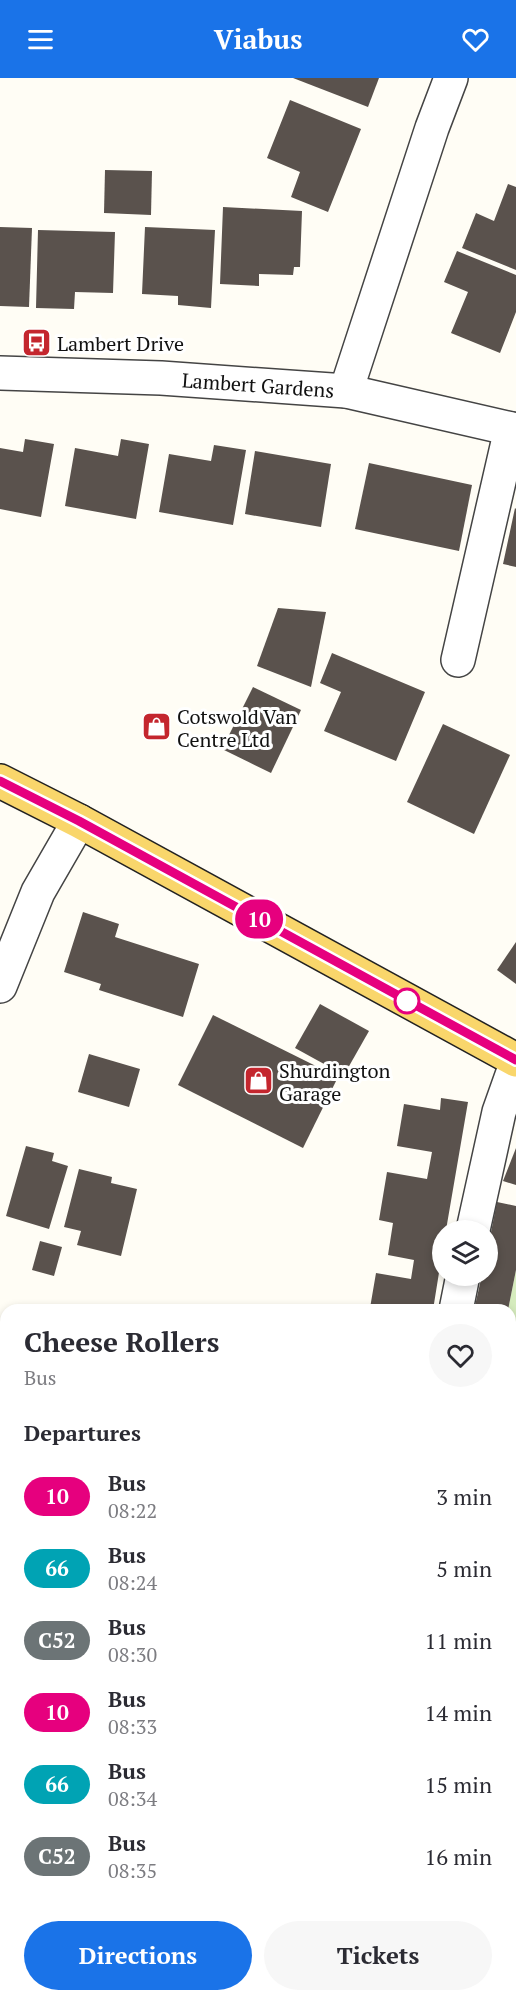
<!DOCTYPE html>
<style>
body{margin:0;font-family:"PT Serif",serif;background:#f7f7f7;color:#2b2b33;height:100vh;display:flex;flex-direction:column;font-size:22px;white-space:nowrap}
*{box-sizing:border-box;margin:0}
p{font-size:20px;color:#7c7c81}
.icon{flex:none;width:33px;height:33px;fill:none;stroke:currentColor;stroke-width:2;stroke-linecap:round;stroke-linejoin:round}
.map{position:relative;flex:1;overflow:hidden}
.details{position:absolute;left:0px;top:1226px;width:516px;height:698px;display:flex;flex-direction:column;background:#fff;border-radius:18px 18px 0 0;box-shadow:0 3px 9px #0003}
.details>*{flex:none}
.badge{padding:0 12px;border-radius:20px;font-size:21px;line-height:39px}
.buttons{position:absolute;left:432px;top:1142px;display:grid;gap:12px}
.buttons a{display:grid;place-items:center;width:66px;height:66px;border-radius:50%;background:#fff;box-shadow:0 3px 9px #0003;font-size:30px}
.map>.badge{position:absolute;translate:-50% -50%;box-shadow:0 0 0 3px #fff}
h2{padding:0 24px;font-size:22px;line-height:54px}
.round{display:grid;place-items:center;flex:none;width:63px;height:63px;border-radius:32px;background:#f7f7f7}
.headline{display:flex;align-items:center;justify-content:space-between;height:102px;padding:0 24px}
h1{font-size:28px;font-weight:600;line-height:45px}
.cta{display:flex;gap:12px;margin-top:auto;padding:12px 24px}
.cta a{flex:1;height:69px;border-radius:36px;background:#1a73e8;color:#fff;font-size:24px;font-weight:600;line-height:69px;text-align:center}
.cta a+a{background:#f7f7f7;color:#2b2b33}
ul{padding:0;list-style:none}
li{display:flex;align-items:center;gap:18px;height:72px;padding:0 24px}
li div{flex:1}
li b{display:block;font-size:22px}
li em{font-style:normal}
li .badge{min-width:66px;font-weight:700;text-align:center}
header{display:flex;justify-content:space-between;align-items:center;height:78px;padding:0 24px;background:#1a73e8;color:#fff;font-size:27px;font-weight:600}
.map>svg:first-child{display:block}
.green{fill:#d5ebbd}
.building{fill:#5a524d}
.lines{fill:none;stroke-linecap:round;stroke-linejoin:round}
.service-casing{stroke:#444;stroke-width:26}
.minor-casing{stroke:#444;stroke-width:36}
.primary-casing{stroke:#222;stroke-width:36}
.service{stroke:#fff;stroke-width:22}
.minor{stroke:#fff;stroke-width:33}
.primary{stroke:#f9d66b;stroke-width:33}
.line-casing{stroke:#fff;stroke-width:14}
.line{stroke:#e6007e;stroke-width:9}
.stop-dot{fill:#fff;stroke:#e6007e;stroke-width:3}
.labels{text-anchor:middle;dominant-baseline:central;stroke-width:6;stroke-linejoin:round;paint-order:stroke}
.poi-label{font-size:20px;fill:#111;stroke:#fff;text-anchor:start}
.street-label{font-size:20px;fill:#111;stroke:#fff}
</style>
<header><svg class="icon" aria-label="menu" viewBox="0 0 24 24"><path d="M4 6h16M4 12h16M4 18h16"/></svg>Viabus<svg class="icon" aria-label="heart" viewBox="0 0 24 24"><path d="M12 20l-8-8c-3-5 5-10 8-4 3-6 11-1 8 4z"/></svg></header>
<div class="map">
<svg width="516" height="1922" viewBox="0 0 516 1922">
<rect width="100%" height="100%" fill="#fffdf5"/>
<polygon class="green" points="516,1192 516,1318 510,1316 510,1232 508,1232"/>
<g class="building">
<polygon points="293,0 379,0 368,29"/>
<polygon points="290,22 361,51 328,134 291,119 300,94 267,80"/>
<polygon points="105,92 152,93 151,137 104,135"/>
<polygon points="508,106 516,109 516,192 462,170 476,135 494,143"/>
<polygon points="223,129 302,133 300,189 294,189 293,197 259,196 259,208 220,206"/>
<polygon points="0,149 32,150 29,229 0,228"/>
<polygon points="145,149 215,152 211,230 178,227 178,218 142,216"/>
<polygon points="38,152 115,154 113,215 75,214 74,231 36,230"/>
<polygon points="457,173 516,197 516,234 500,275 451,255 468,214 444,204"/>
<polygon points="25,361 54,366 41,439 0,431 0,370 23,374"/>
<polygon points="121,361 149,366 136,441 65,428 75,370 118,378"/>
<polygon points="214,367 246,372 233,447 159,434 169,376 211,383"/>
<polygon points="255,373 331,386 321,449 245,436"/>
<polygon points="369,385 472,407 459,473 355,451"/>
<polygon points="515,430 516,431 516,489 503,486"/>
<polygon points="278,530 326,534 311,609 257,588"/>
<polygon points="332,575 425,614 396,683 324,653 341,614 320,605"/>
<polygon points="253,609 301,632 271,695 222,671"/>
<polygon points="443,646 510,677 474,756 407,724"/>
<polygon points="83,834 119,846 115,859 199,886 183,939 99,912 101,906 64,894"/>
<polygon points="516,864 516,906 497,892"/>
<polygon points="320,926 369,953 344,997 295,970"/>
<polygon points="213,937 338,999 303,1070 178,1007"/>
<polygon points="89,976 140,991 129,1029 78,1014"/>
<polygon points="441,1020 468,1024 446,1152 442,1152 442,1176 433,1232 380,1232 370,1230 376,1195 411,1201 414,1182 388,1177 393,1145 379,1142 387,1094 427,1101 432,1074 397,1068 404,1026 440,1032"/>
<polygon points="26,1068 54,1075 52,1083 68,1088 49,1151 6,1138"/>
<polygon points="516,1070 516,1107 503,1103"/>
<polygon points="79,1091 112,1099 111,1105 137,1111 121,1178 77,1167 81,1153 64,1149"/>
<polygon points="497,1124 516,1128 516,1192 508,1232 474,1232 482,1197 488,1197 488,1169"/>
<polygon points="40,1163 62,1169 54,1198 32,1192"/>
<polygon points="317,1227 337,1230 337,1232 316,1232"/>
<polygon points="510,1620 516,1622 516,1687 510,1685"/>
<polygon points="510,1701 516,1703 516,1747 512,1760 510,1759"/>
<polygon points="510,1798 516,1799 516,1834 510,1833"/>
<polygon points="510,1850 516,1851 516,1885 510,1884"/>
<polygon points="510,1910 516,1911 516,1922 428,1922 429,1917 510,1917"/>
<polygon points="267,1917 309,1917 308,1922 287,1922"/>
</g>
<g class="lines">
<defs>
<polyline id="service" points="510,1776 516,1777"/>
<g id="minor">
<polyline points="0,295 161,300 346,313 516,352"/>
<polyline points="346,313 432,50 451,0"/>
<polyline points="458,582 511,351"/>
<polyline points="0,908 38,814 79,743"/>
<polyline points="473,1152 499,1034 516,986"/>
<polyline points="456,1232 463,1197"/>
<polyline points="355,1922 356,1917"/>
</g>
<polyline id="primary" points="0,703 79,743 516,982"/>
</defs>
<use href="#service" class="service-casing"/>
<use href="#minor" class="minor-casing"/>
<use href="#primary" class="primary-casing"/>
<use href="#service" class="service"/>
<use href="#minor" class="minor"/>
<use href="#primary" class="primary"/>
</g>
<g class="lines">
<defs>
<polyline id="line" points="0,703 79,743 516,982"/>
</defs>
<use href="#line" class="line-casing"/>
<use href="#line" class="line"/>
</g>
<defs>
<symbol id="bus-square" viewBox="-11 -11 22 22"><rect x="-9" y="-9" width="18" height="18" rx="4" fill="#c4262e" stroke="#fff"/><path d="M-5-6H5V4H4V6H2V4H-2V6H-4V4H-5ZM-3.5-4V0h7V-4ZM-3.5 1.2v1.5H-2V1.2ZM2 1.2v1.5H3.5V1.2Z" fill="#fff"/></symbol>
<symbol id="shop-square" viewBox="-11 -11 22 22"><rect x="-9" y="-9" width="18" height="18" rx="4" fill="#c4262e" stroke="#fff"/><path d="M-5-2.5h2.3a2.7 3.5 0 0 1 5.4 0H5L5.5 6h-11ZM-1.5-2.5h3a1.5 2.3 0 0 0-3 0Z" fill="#fff"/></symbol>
</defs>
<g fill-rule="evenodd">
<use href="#bus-square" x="20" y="248" width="33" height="33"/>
<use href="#shop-square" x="140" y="632" width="33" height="33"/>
<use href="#shop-square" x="242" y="986" width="33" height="33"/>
</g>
<circle class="stop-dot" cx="407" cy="923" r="12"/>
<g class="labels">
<g class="poi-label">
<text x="57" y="265">Lambert Drive</text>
<text x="177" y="638">Cotswold Van<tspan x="177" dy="23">Centre Ltd</tspan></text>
<text x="279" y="992">Shurdington<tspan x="279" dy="23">Garage</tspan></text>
</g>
<g class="street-label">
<text transform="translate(258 307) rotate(4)">Lambert Gardens</text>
</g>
</g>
</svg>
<div class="buttons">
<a><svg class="icon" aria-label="layers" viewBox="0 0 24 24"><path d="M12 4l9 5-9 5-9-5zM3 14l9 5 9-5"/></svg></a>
</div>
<b class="badge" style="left:259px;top:841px;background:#e6007e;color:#fff">10</b>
<section class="details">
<div class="headline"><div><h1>Cheese Rollers</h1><p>Bus</p></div><a class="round"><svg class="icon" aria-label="heart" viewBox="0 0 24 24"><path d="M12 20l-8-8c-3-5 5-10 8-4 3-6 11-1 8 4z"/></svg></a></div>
<h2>Departures</h2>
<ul>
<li><span class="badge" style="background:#e6007e;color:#fff">10</span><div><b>Bus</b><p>08:22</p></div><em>3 min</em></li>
<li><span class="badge" style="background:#00a3b4;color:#fff">66</span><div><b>Bus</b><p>08:24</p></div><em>5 min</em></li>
<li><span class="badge" style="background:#6c7476;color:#fff">C52</span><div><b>Bus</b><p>08:30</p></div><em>11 min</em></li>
<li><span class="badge" style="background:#e6007e;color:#fff">10</span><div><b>Bus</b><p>08:33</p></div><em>14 min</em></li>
<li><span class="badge" style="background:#00a3b4;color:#fff">66</span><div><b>Bus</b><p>08:34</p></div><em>15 min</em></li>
<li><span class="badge" style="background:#6c7476;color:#fff">C52</span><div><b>Bus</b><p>08:35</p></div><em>16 min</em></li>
</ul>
<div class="cta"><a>Directions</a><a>Tickets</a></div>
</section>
</div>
